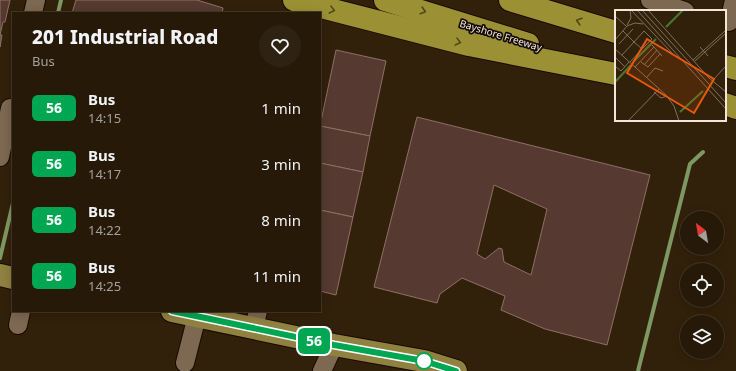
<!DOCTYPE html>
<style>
body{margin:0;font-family:"Noto Sans",sans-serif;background:#2e2212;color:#f1f3f6;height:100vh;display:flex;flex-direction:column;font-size:15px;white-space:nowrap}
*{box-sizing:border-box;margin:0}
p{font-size:13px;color:#a4a09c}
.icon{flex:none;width:22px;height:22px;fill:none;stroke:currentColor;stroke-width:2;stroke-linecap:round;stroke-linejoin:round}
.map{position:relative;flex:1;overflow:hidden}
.side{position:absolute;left:12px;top:12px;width:309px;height:300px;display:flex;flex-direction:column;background:#261908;border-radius:0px;box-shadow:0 2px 10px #0003,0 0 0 1px #423829}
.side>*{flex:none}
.badge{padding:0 8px;border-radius:6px;font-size:14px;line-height:26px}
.needle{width:26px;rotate:329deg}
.controls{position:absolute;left:680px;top:211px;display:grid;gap:8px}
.controls a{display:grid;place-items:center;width:44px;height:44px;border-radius:50%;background:#261908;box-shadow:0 2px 10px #0003,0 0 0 1px #423829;font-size:20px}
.map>.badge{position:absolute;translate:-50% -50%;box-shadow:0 0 0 2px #fff}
.round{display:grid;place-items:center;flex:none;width:42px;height:42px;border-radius:21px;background:#2e2212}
.head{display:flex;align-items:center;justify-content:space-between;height:68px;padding:0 20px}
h1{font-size:19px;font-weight:800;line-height:30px}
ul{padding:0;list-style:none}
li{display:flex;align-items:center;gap:12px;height:56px;padding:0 20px}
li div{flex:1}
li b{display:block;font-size:15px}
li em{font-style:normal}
li .badge{min-width:44px;font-weight:700;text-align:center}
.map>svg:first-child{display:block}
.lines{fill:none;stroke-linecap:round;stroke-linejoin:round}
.stream{stroke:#7e9863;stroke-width:4}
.building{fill:#563a31;stroke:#8f6f65;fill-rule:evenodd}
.minor-casing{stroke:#190a00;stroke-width:20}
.major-casing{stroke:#190a00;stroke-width:24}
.highway-casing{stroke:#190a00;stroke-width:24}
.minor{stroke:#7d6851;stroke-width:18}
.major{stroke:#8f8140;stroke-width:22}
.highway{stroke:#9b9134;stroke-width:22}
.oneway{stroke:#51481a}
.line-casing{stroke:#fff;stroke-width:9}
.line{stroke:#00a651;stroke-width:6}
.stop-dot{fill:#fff;stroke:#00a651;stroke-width:2}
.labels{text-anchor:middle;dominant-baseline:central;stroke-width:3.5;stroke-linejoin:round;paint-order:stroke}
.street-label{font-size:10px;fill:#f2e6d9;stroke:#140c04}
.inset-river{fill:none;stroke:#4c7731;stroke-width:2}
.inset-road{fill:none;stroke:#7f705d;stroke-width:1}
.view{fill:#e8590c;fill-opacity:0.15;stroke:#e8590c;stroke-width:2}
.inset-edge{fill:none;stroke:#f2e6d9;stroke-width:2}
</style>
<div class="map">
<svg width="736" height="371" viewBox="0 0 736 371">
<rect width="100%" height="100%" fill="#32210a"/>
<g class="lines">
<g class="stream">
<polyline points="58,13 61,0"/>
<polyline points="0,258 13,203"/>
<polyline points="638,371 690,164 703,152"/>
</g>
</g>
<g class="building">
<polygon points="0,0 10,0 5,22 3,22 0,35 2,35 0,47"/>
<polygon points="76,0 197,0 223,8 222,13 72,13"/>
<polygon points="336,50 386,61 370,136 320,126"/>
<path d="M 417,117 L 650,175 L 607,345 L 545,329 L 501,310 L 505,296 L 462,278 L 440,294 L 437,303 L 374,287 ZM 494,185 L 547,209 L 531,275 L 504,262 L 502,249 L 499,248 L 485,259 L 477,254 Z"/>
<polygon points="320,126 370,136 363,172 320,163"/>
<polygon points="320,163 363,172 353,217 320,210"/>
<polygon points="320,210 353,217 336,295 320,291"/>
</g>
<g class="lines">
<defs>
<g id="minor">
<polyline points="650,0 685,11"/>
<polyline points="33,13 36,0"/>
<polyline points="729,22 734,0"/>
<polyline points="0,157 10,108"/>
<polyline points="18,325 21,311"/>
<polyline points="254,328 258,311"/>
<polyline points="185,363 197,316"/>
<polyline points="322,371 334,345"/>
</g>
<g id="major">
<polyline points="0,275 13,278"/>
<polyline points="172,311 334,345 424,361 456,371"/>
</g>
<g id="highway">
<polyline points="294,0 469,45 616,74"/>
<polyline points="385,0 528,44"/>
<polyline points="510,0 616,32"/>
<polyline points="725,66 736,69"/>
<polyline points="725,104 736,108"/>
</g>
</defs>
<use href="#minor" class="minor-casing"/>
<use href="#major" class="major-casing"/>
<use href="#highway" class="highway-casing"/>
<use href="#minor" class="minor"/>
<use href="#major" class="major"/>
<use href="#highway" class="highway"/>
</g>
<defs><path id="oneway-chevron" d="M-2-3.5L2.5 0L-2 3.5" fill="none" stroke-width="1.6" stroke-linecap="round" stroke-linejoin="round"/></defs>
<g class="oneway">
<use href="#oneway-chevron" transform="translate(332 10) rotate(14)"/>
<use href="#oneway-chevron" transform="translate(423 11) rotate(17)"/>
<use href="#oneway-chevron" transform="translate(579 21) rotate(-163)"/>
<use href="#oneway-chevron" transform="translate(458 42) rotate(14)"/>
</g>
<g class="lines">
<defs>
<polyline id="line" points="172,311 334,345 424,361 456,371"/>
</defs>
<use href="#line" class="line-casing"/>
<use href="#line" class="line"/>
</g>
<circle class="stop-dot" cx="424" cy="361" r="8"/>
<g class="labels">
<g class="street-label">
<text transform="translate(501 35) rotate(17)">Bayshore Freeway</text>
</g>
</g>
<g transform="translate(615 10)">
<rect width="111" height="111" fill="#32210a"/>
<path class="inset-river" d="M 51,17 L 68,0M 18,52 L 41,29M 0,72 L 16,55M 65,102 L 88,81"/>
<path class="inset-road" d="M 16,0 L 58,44M 22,0 L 111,99M 27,0 L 111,93M 33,0 L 94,68 L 111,82M 0,6 L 11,16M 12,15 L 16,8 L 15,0M 12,16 L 20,13 L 28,14M 0,30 L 12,16M 4,34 L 18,19M 37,35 L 47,46M 85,37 L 93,46M 0,39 L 51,85 L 59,96 L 64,111M 7,45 L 19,32 L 29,21 L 37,29 L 27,39 L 19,32 L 8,21M 0,47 L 10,57M 78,50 L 111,20M 80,51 L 111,23M 15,52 L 27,39M 26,52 L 33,57 L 45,44M 29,55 L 42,40M 0,56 L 6,61 L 14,52M 20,57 L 39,37M 32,67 L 40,58 L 48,61M 97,71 L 111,56M 39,82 L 46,88 L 52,86M 13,111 L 44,79"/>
<path class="view" d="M 32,29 L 99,69 L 79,103 L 12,63 Z"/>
<rect width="111" height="111" class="inset-edge"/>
</g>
</svg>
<div class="controls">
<a><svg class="needle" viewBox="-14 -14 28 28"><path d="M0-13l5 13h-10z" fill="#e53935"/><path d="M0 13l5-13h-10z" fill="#a4a09c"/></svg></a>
<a><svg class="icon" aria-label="locate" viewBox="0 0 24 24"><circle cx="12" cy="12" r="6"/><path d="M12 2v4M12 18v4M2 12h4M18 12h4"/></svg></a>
<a><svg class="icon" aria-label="layers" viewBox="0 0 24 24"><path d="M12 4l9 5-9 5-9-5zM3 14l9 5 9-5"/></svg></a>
</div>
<b class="badge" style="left:314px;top:341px;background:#00a651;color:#fff">56</b>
<section class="side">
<div class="head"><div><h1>201 Industrial Road</h1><p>Bus</p></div><a class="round"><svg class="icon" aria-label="heart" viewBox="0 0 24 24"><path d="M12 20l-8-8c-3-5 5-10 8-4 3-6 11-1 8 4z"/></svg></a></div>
<ul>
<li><span class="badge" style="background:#00a651;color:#fff">56</span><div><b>Bus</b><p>14:15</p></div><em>1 min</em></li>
<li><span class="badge" style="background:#00a651;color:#fff">56</span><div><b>Bus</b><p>14:17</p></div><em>3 min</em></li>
<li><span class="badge" style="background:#00a651;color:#fff">56</span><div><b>Bus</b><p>14:22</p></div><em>8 min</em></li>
<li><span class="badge" style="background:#00a651;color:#fff">56</span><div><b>Bus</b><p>14:25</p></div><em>11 min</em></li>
</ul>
</section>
</div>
